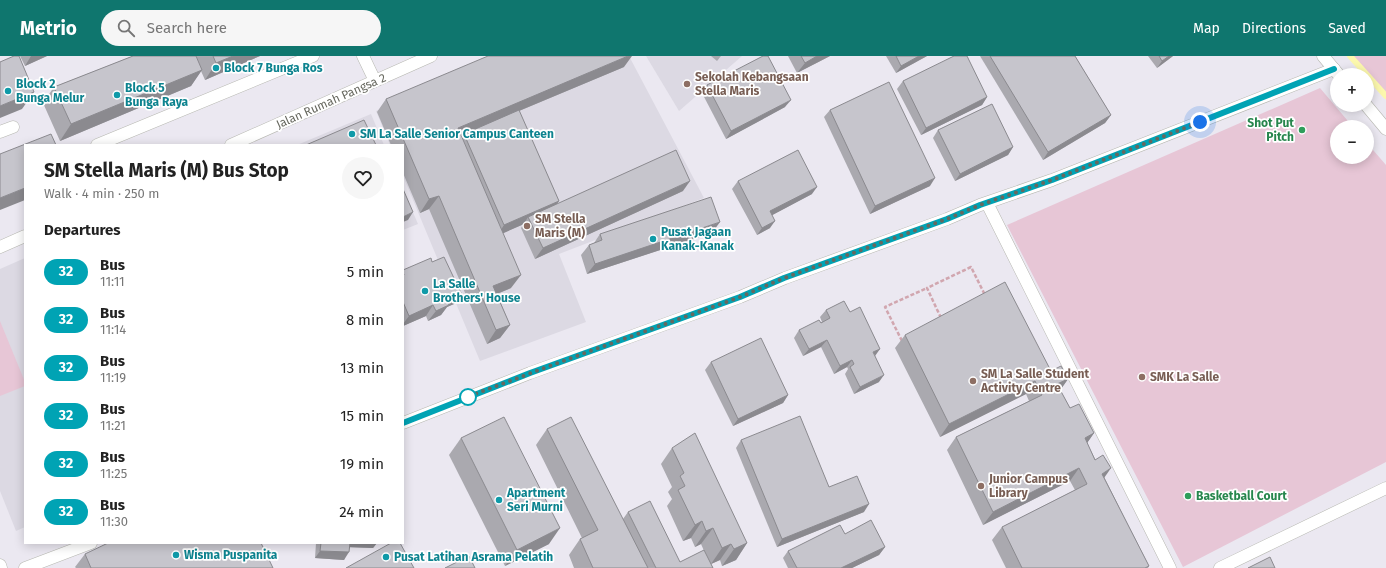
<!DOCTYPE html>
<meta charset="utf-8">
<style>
body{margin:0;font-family:"Fira Sans",sans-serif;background:#f6f6f6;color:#222;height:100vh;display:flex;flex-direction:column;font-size:15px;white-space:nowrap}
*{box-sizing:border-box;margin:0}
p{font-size:13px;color:#767676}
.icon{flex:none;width:22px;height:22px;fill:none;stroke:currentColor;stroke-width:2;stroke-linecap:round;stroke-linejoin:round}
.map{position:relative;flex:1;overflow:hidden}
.drawer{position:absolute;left:24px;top:88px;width:380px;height:400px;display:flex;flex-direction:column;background:#fff;border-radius:0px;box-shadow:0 2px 10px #0003}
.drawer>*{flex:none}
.badge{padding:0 8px;border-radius:13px;font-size:14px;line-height:26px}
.fabs{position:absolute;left:1330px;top:12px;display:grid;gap:8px}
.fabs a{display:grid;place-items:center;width:44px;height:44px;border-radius:50%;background:#fff;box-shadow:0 2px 10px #0003;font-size:20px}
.you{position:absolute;width:20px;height:20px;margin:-10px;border:3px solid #fff;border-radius:50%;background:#1a73e8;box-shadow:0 0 0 6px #1a73e833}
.map>.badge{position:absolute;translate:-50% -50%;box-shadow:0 0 0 2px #fff}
h2{padding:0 20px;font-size:15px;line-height:36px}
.round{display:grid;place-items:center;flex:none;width:42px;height:42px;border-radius:21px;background:#f6f6f6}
.overview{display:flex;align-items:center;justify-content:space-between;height:68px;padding:0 20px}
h1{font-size:19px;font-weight:700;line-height:30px}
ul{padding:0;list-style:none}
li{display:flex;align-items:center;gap:12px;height:48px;padding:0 20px}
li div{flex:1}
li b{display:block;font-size:15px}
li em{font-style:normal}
li .badge{min-width:44px;font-weight:700;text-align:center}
header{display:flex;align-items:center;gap:24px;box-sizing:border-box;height:56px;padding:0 20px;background:#0f766e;color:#fff}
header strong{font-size:19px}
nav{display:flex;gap:22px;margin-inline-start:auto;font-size:14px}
.search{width:280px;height:36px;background:#f6f6f6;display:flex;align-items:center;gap:10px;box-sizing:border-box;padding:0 14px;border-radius:22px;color:#767676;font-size:15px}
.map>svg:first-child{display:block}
.education{fill:#dcd9e3}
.green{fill:#e7c6d6}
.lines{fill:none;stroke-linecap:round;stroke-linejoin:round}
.stream{stroke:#fcf8ad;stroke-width:6}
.lane-casing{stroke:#b6b7b0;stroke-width:13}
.street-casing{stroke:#b6b7b0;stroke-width:13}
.path{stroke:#d1a6af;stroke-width:2.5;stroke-dasharray:4 2;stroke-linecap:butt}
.lane{stroke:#fff;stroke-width:12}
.street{stroke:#fff;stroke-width:12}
.wall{fill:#aaa9af}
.shaded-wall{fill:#8b8a8f}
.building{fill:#c6c5cc;stroke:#8b8a8f}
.line-casing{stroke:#fff;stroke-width:9}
.line{stroke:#00a3b4;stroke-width:6}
.walk{stroke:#67685f;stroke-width:4;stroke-dasharray:0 7.2}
.culture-dot{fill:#0f9aa8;stroke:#fff;stroke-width:1.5}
.education-dot{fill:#8d6e63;stroke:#fff;stroke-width:1.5}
.leisure-dot{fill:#2e9e5b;stroke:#fff;stroke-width:1.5}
.stop-dot{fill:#fff;stroke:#00a3b4;stroke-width:2}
.labels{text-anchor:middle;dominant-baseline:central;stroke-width:3.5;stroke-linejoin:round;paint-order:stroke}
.culture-label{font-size:12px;font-weight:bold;fill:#0d838f;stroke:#fff;text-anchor:start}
.education-label{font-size:12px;font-weight:bold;fill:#785e54;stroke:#fff;text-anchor:start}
.street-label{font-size:12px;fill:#67685f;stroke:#fff}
.leisure-label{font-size:12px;font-weight:bold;fill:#27864d;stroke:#fff;text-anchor:end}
</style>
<header>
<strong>Metrio</strong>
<div class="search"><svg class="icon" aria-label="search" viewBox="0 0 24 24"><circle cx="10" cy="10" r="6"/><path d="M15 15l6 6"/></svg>Search here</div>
<nav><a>Map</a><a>Directions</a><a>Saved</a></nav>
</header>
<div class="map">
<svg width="1386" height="512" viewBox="0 0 1386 512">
<rect width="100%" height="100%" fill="#ebe8f1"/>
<g class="education">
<polygon points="501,0 629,0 704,142 559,198 586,266 480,305 403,120 403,89 390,89 376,55"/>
<polygon points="646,0 742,0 679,55"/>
<polygon points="371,58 384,89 297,89"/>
<polygon points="403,133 418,168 403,174"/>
<polygon points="25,202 25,471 16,475 0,435 0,213"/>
</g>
<g class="green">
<polygon points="1350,0 1386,0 1386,40"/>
<polygon points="1320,32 1353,71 1337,71 1337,101 1367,101 1367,87 1386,109 1386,406 1183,511 1007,169"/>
<polygon points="0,265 25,326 25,330 0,340"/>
</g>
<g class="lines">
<polyline class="stream" points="1350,0 1386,40"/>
<defs>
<g id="lane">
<polyline points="363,0 375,25"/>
<polyline points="0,76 13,71"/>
<polyline points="97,89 313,0"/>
<polyline points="987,147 1170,512"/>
<polyline points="1220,512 1386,432"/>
</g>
<g id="street">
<polyline points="1323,0 1338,18"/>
<polyline points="1366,49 1386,73"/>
<polyline points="231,89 431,0"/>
<polyline points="0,191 25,180"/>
<polyline points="403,367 530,317 740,241 785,222 947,163 980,149 1052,124 1334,13"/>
<polyline points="0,509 1,512"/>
<polyline points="25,512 91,487"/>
</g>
</defs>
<use href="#lane" class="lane-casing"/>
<use href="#street" class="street-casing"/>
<g class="path">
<polyline points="941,262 927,232 971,211 985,239"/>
<polyline points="902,285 885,251 927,232"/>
</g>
<use href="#lane" class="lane"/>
<use href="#street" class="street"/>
</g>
<g class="wall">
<polygon points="20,0 47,0 25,10"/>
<polygon points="133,0 260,0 205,24 201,15 191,30 60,85 43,47 54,31"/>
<polygon points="711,0 721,0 717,5"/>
<polygon points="788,0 830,0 797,17"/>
<polygon points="886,0 927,0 896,17"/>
<polygon points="980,0 1075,0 1111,59 1105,67 1043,104"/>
<polygon points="1148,0 1173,0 1157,12"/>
<polygon points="624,11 519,55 559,145 556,149 683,135 535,203 521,172 524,168 503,177 511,232 497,238 510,269 500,282 487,288 429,153 420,157 403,117 403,89 391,89 377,56 386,43"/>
<polygon points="903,25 987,41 982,49 921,79 897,33"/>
<polygon points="707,29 785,51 726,83 702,37"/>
<polygon points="830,54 930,130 870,158 824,61"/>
<polygon points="938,74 1013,91 1008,99 955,125 933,82"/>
<polygon points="738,125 812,138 772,159 770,172 757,179 732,133"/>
<polygon points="712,177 587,218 581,199 589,189 594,187 600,178"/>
<polygon points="432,206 461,237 454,248 447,251 441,259 428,265 426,260 403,270 403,214"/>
<polygon points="826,254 850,256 875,300 879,326 854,338 845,318 848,313 847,311 834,318 821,291 803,300 794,282 799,274 822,266 820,261"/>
<polygon points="905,279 1051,315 1068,323 1060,334 1070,352 1094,377 1087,387 1149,510 1148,512 1006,512 992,484 1002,471 1075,434 1070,425 983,469 947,394 956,381 1029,345 1026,338 940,381 895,292"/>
<polygon points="711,306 788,339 783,347 733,370 705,314"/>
<polygon points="547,373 623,463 628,456 680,506 709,506 701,488 695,491 691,482 683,485 667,450 672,443 668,436 672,431 661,408 672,392 747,487 736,504 722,510 720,504 711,508 713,512 574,512 569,499 580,483 582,482 536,389"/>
<polygon points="461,382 549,488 505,510 449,399"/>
<polygon points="741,384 829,431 864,456 777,491 736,392"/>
<polygon points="845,478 885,491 879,499 852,512 788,512 783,502 788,495"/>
<polygon points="316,487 377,487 373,492 349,491 344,504 315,502"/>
<polygon points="85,498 273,512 76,512 75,511"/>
</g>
<g class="shaded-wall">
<polygon points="31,0 47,0 25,10"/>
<polygon points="233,0 260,0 205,24 216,7"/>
<polygon points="628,0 632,0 624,11 464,78 463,79 449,85 458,72"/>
<polygon points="817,0 830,0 797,17 805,7"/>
<polygon points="919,0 927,0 896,17 901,10"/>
<polygon points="1169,0 1173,0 1157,12 1162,5"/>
<polygon points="202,14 191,30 60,85 71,68"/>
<polygon points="34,36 22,53 0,62 0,50"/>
<polygon points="987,41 982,49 921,79 926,72"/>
<polygon points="791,44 785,51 726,83 731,75"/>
<polygon points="1111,59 1105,67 1043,104 1048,96"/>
<polygon points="1013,91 1008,99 955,125 960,118"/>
<polygon points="935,122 930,130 870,158 875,150"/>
<polygon points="690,125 683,135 535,203 543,192"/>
<polygon points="817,131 812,138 765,163 770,155"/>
<polygon points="25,132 25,144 0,154 0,142"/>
<polygon points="439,140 429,153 420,157 429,143"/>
<polygon points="559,145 551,156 528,161 524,168 497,180 504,169"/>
<polygon points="413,156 408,164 403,166 403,161"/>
<polygon points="775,165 770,172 757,179 762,172"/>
<polygon points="720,166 712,177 587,218 595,208"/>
<polygon points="521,219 511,232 484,243 493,230"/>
<polygon points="461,237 454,248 447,251 441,259 428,265 436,255 447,244"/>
<polygon points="433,249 426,260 403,270 403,268 409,260"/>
<polygon points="510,269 500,282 487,288 496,274"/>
<polygon points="827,284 821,291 803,300 809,293"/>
<polygon points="880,293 875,300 873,296"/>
<polygon points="852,304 847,311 834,318 840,310"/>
<polygon points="884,319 879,326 854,338 860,331"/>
<polygon points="1068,323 1059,336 1057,328"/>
<polygon points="1035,325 1026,338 940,381 949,368"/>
<polygon points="788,339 783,347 733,370 738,363"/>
<polygon points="1094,377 1085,390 1085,382"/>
<polygon points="1079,412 1070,425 983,469 993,456"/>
<polygon points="1111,412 1102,425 1102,418"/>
<polygon points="869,448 864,456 777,491 782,483"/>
<polygon points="702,465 691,482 683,485 695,469"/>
<polygon points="560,472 549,488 505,510 517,494"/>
<polygon points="713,472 701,488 695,491 706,475"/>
<polygon points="347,487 377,487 373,492 344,491"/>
<polygon points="747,487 736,504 722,510 734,493"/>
<polygon points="731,488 720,504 711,508 722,492"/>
<polygon points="885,491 879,499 852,512 841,512"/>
<polygon points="320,495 349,496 344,504 315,502"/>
</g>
<g class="building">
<polygon points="14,0 19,0 34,36 0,50 0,6"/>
<polygon points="133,0 196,0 202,14 71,68 54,31"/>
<polygon points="213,0 233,0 216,7"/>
<polygon points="488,0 628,0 458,72 521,219 493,230 510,269 496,274 439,140 429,143 386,43"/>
<polygon points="763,0 768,0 791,44 731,75 707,29"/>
<polygon points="801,0 817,0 805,7"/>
<polygon points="896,0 919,0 901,10"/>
<polygon points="954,0 967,0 987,41 926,72 903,25"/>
<polygon points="990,0 1075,0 1111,59 1048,96"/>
<polygon points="1159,0 1169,0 1162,5"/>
<polygon points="889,26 935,122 875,150 830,54"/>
<polygon points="992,48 1013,91 960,118 938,74"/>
<polygon points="519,54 559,145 504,169 464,78"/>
<polygon points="364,64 376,89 306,89"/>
<polygon points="51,78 56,89 25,89 25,132 0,142 0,98"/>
<polygon points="676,94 690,125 543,192 528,161"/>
<polygon points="798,94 817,131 770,155 775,165 762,172 738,125"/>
<polygon points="403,133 413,156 403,161"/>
<polygon points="711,141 720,166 595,208 589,189 602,184 600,178"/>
<polygon points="444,201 461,237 447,244 449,249 436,255 433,249 409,260 403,246 403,220 404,219 403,216 403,214 431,202 432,206"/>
<polygon points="1005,226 1051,315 1061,310 1068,323 1057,328 1070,352 1079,348 1094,377 1085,382 1095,404 1103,399 1111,412 1102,418 1149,510 1145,512 1022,512 1002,471 1087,428 1079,412 993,456 956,381 1042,339 1035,325 949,368 905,279"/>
<polygon points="844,245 850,256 860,251 880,293 873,296 884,319 860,331 850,311 854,308 852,304 840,310 827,284 809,293 799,274 819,264 821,267 830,262 826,254"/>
<polygon points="761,282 788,339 738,363 711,306"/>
<polygon points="800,360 829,431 857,420 869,448 782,483 741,384"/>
<polygon points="504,361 560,472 517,494 461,382"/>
<polygon points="571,361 648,512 593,512 580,483 598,474 547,373"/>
<polygon points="695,377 747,487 734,493 731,488 722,492 713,472 706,475 702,465 695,469 678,434 685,430 680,420 684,417 672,392"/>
<polygon points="650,445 680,506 704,494 713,512 656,512 628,456"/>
<polygon points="871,464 885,491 841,512 797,512 788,495 840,469 845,478"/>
<polygon points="108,487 261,487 273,512 91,512 85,498"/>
<polygon points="321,487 350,487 349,496 320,495"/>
<polygon points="391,487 400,487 414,512 346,512"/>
<polygon points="469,500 475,512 445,512"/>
<polygon points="1270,501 1275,512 1248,512"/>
</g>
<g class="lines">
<defs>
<polyline id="line" points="403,367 530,317 740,241 784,222 947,163 980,149 1052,124 1334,13"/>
</defs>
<use href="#line" class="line-casing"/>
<use href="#line" class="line"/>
<polyline class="walk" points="468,341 462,343 571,302 740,241 784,222 947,163 980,149 1052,124 1200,66"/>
</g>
<g class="culture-dot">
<circle cx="216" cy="12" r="4"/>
<circle cx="8" cy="35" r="4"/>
<circle cx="117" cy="39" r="4"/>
<circle cx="352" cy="78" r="4"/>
<circle cx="653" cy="183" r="4"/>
<circle cx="425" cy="235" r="4"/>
<circle cx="499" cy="444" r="4"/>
<circle cx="176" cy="499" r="4"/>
<circle cx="386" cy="501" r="4"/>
</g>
<g class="education-dot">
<circle cx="687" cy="28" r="4"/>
<circle cx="527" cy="170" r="4"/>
<circle cx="1142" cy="321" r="4"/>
<circle cx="973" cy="325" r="4"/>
<circle cx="981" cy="430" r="4"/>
</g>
<g class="leisure-dot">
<circle cx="1302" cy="74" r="4"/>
<circle cx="1188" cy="440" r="4"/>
</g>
<circle class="stop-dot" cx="468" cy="341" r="8"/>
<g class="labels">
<g class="culture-label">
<text x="224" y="12">Block 7 Bunga Ros</text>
<text x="16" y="28">Block 2<tspan x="16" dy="14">Bunga Melur</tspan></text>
<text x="125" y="32">Block 5<tspan x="125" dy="14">Bunga Raya</tspan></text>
<text x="360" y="78">SM La Salle Senior Campus Canteen</text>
<text x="661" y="176">Pusat Jagaan<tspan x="661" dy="14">Kanak-Kanak</tspan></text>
<text x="433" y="228">La Salle<tspan x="433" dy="14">Brothers' House</tspan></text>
<text x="507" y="437">Apartment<tspan x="507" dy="14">Seri Murni</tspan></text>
<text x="184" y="499">Wisma Puspanita</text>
<text x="394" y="501">Pusat Latihan Asrama Pelatih</text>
</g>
<g class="education-label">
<text x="695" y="21">Sekolah Kebangsaan<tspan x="695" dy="14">Stella Maris</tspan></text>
<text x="535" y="163">SM Stella<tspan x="535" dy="14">Maris (M)</tspan></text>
<text x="981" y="318">SM La Salle Student<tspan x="981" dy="14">Activity Centre</tspan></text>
<text x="1150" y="321">SMK La Salle</text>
<text x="989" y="423">Junior Campus<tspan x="989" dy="14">Library</tspan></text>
</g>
<g class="street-label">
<text transform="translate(331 45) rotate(-24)">Jalan Rumah Pangsa 2</text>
</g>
<g class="leisure-label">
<text x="1294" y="67">Shot Put<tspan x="1294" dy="14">Pitch</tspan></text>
<text x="1196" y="440" text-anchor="start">Basketball Court</text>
</g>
</g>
</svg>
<div class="fabs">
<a>+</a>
<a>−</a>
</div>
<div class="you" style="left:1200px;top:66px"></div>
<section class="drawer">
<div class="overview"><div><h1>SM Stella Maris (M) Bus Stop</h1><p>Walk · 4 min · 250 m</p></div><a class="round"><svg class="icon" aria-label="heart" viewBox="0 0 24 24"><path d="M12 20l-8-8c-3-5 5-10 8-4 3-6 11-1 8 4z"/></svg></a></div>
<h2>Departures</h2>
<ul>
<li><span class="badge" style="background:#00a3b4;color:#fff">32</span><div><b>Bus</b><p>11:11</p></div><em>5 min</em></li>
<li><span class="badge" style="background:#00a3b4;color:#fff">32</span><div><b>Bus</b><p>11:14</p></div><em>8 min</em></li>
<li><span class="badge" style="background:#00a3b4;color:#fff">32</span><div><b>Bus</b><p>11:19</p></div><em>13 min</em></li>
<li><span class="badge" style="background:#00a3b4;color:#fff">32</span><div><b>Bus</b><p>11:21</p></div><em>15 min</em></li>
<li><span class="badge" style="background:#00a3b4;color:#fff">32</span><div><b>Bus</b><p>11:25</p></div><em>19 min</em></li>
<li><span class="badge" style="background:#00a3b4;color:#fff">32</span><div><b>Bus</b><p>11:30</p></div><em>24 min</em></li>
</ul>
</section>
</div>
